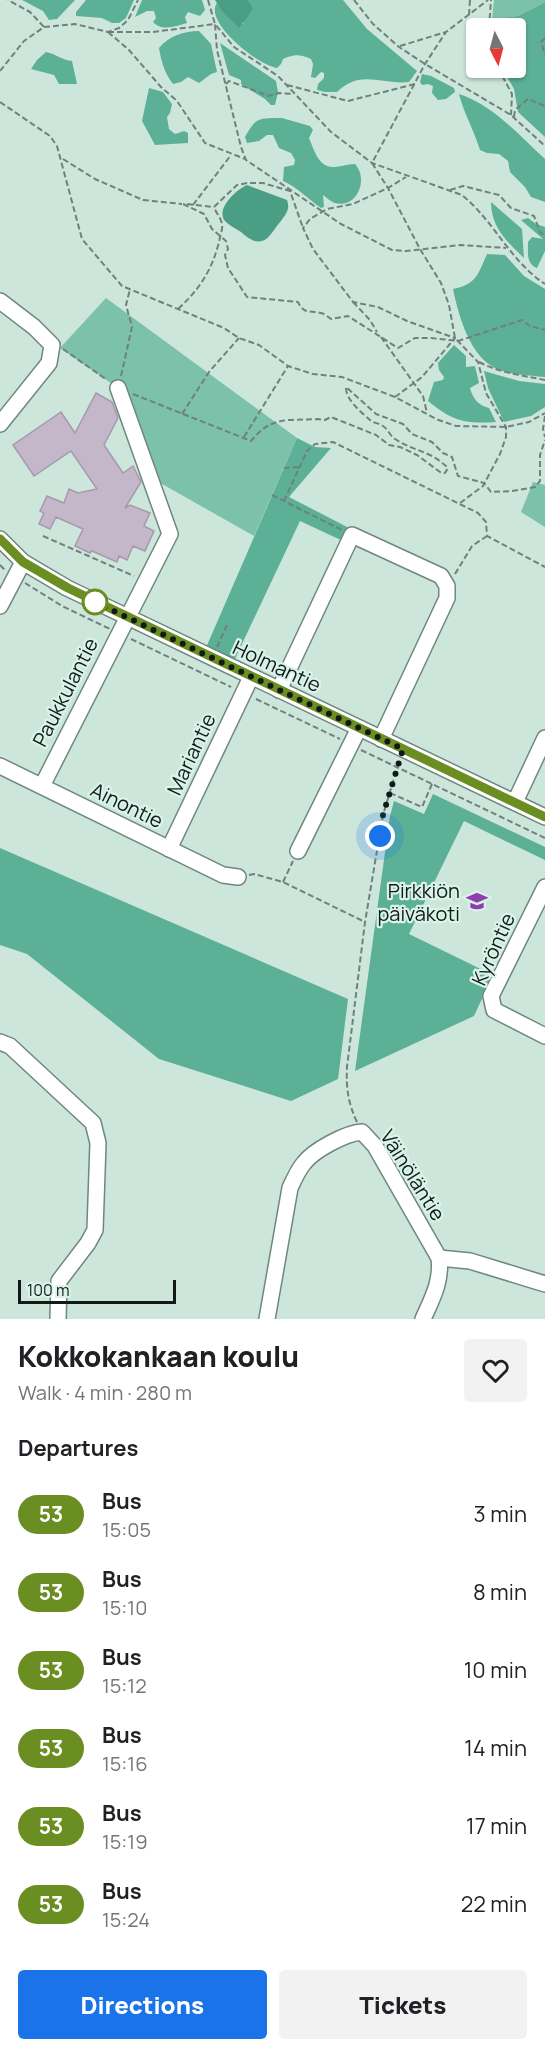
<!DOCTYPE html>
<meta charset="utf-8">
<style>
body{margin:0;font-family:Manrope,sans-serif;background:#f2f2f2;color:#202124;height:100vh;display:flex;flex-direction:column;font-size:22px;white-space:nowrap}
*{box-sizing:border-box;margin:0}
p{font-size:20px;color:#757577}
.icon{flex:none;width:33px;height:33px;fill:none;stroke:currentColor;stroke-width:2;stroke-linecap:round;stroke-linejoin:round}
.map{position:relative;height:1319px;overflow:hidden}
.details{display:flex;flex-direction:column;background:#fff;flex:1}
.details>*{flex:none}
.badge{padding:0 12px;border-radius:20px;font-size:21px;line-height:39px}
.needle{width:39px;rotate:174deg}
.buttons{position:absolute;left:466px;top:18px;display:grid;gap:12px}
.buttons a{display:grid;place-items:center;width:60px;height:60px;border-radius:6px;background:#fff;box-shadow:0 2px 4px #0004;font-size:30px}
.scale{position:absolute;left:18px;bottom:15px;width:158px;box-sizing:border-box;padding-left:6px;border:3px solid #111a17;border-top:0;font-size:16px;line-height:21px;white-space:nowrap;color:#111a17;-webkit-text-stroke:4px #daf3e9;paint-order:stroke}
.you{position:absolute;width:30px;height:30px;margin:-15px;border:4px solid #fff;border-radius:50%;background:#1a73e8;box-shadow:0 0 0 9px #1a73e833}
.map>.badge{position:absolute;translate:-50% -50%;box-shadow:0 0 0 3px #fff}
h2{padding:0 18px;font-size:22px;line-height:54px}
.round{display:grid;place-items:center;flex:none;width:63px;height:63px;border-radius:6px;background:#f2f2f2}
.overview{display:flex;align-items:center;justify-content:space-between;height:102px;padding:0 18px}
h1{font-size:28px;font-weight:800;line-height:45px}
.primary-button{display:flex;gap:12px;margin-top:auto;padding:12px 18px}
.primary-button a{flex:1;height:69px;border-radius:6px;background:#1a73e8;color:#fff;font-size:24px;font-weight:800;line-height:69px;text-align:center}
.primary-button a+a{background:#f2f2f2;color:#202124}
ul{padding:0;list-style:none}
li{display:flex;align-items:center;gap:18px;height:78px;padding:0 18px}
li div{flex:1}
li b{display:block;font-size:22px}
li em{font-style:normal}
li .badge{min-width:66px;font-weight:700;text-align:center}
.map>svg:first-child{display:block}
.green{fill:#7cc1aa}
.forest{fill:#5cb096}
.water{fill:#499e84}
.building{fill:#c4b7ca;stroke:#a699ab;stroke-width:1.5}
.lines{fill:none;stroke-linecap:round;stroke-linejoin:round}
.minor-casing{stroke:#70877f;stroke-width:18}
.path{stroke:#70817a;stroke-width:2;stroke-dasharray:6 3;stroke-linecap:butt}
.minor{stroke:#fff;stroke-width:15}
.line-casing{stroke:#fff;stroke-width:14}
.line{stroke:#6b8e23;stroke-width:9}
.walk{stroke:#111a17;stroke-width:6;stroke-dasharray:0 10.8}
.stop-dot{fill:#fff;stroke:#6b8e23;stroke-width:3}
.labels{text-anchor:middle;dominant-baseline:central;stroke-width:4.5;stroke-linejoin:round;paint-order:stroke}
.street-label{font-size:20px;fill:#111a17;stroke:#daf3e9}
.poi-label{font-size:20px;fill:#111a17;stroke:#daf3e9;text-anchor:end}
</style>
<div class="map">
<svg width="545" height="1319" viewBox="0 0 545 1319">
<rect width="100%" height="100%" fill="#cde6dc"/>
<g class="green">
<polygon points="494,0 545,0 545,2 518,16 492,19"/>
<polygon points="106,298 297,438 254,536 148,476 118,388 60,348"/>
<polygon points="533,482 545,485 545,527 521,512"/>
</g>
<g class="forest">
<polygon points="22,0 75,0 57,19 49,20 43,11"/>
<polygon points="86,0 134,0 126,18 119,23 112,23 102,18 76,16 76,12"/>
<path d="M 142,0 L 202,0 L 205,10 L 200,16 L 188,12 L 185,17 L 187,23 C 176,26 162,32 153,22 L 156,18 L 154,11 L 147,11 L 135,17 Z"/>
<path d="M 248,0 L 343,0 L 367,29 L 417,71 L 409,82 C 381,85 361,69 337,92 L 325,92 L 317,90 L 318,84 L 324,78 L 324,73 L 321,72 L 315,78 L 311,77 L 313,64 L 311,59 C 300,54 294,54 283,59 L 281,64 L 277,68 C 259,66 203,22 217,3 L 235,24 L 243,24 L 244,20 L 252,11 Z"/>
<polygon points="545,2 545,137 518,112 514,89 502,68 516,68 516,28 492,28 492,19 518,16"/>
<path d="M 199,31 L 211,44 L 217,72 L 211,74 L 199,83 L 188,77 L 181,82 L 173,84 C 165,74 161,61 159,48 C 169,36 184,31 199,31 Z"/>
<polygon points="220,43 276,81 278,92 275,105 271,105 265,99 241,84 241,80 229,75"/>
<path d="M 46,52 C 56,54 62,60 72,61 L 77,84 L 59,84 L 54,75 L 31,69 L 37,60 Z"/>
<polygon points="422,74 431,76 454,88 455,92 446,99 438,100 432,93 433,86 428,84 422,85 420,82"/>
<polygon points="149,88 163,92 172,104 170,113 167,117 169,129 175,134 184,131 188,133 188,143 155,145 142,121"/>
<path d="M 459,94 C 493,105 519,135 545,159 L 545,202 L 531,197 L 525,187 L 510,172 L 508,161 L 499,154 L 487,153 L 480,150 C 474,130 464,114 459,94 Z"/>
<path d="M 282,118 L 310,126 L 313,130 L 309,138 C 314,150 319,168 334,167 C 341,167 347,164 355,164 C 369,179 357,209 335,203 C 331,202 326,197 323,195 L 324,207 L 321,208 C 308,199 297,187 283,181 L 284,167 L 294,165 L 295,160 L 291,153 L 279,148 L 273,135 L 267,135 L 259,141 L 247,143 L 245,137 C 256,117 259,118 282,118 Z"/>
<path d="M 491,202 L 522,229 L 524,258 C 507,242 491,227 491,202 Z"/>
<path d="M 528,218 L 536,224 L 545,227 L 545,251 L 537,268 C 526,264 528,252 528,242 L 532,237 L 543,239 L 521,220 Z"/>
<path d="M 487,254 L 505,255 L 524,276 L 545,289 L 545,377 C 528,375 504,375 490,365 C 468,350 458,313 453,289 C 477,284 478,274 487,254 Z"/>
<path d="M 454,345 L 466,356 L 466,367 L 475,366 L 479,383 L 470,388 C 473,399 478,405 489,408 L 496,422 C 464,424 453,421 428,401 L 434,382 L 443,380 L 444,377 L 439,370 L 438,363 Z"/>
<polygon points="484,371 519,381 545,384 545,407 531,416 504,422 488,388"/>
<polygon points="297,438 315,447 331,448 289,497 351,529 345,542 300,521 233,663 205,650"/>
<polygon points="433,794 545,847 545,860 464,821 409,934 493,975 474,1016 355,1071 390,816 394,801 424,814"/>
<polygon points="0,848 348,999 338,1079 291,1101 159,1059 27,954 0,945"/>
</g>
<g class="water">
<polygon points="215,0 248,0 252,7 252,11 239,28 222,11"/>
<path d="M 247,185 L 287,200 C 290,209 287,213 281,221 C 276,226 269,240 262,241 C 253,243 247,237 241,232 C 236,229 229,225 225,221 C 215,209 237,189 247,185 Z"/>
</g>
<polygon class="building" points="96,393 112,402 118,418 104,445 123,473 133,466 141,482 125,508 130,505 150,513 144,526 154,531 145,551 133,546 127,560 119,556 117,562 92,551 90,553 75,546 83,529 56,517 50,529 39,524 44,513 40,511 47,496 64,503 69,489 78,493 97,489 71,451 34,476 13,445 61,412 75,433"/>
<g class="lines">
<defs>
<g id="minor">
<polyline points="0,301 34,327 52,345 49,363 0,424"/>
<polyline points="0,539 23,562 67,588 545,817"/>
<polyline points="0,606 23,562"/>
<polyline points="279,690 352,535 441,576 447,586 447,598 381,739"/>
<polyline points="0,766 223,875 238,877"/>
<polyline points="42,786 170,534 118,388"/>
<polyline points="515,802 545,738"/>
<polyline points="169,849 251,677"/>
<polyline points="298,851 359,728"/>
<polyline points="545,887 491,996 494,1010 545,1036"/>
<polyline points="0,1042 10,1046 93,1123 98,1143 95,1230 88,1243 59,1281 58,1319"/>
<polyline points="439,1258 470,1261 545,1284"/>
<path d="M 267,1319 L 290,1188 C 294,1179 298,1170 304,1163 C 314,1150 346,1133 362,1132 L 375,1146 L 439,1258 C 442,1281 432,1299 423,1319"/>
</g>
</defs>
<use href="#minor" class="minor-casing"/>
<g class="path">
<path d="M 208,0 L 215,24 L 234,47 L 278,76 L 331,132 L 372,163 L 462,195 C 494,221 510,261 545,284"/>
<polyline points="354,0 373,24 399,47 425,64 511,115 545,146"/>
<polyline points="469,15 470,0"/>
<polyline points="44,27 75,24 108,32 119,28 128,20 138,0"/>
<polyline points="489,28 491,0"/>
<polyline points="108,32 153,32 215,24 217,50 241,147 246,160 341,224 392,250 406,251 461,245 506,248"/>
<polyline points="108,32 129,50 161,87 177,101 205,143 245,159"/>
<polyline points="545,38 541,42 545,55"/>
<polyline points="400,46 446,32"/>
<polyline points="498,68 512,94 511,115"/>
<polyline points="0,71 24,41 44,27 30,12 8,0"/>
<polyline points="226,84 229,81 269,96 279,93 293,94"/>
<polyline points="287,85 348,101 415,84"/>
<polyline points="0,102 50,136 57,146 82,239 122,286 224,328 239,338 259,345 288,366 313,374 342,377 395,397 436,419 456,426 506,427 529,422 545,413"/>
<polyline points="514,117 515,110 528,99 545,106"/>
<polyline points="63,159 95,179 143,200 182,204"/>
<polyline points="450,190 463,186 499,195 511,208 534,216 540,232 545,236"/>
<path d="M 183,204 L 204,214 L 212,229 L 226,241 L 228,249 L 225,255 L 228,268 L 247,297 L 298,302 C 304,315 310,310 321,313 C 325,314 328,317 331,319 L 348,316 L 398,348 L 415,338 L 431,338 L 458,341 L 522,320 L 530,326 L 545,330"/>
<polyline points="187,204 214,207"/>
<polyline points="193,205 231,155"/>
<polyline points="353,302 370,320 377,332"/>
<path d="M 178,309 C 199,290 212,270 219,242 C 220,236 223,229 222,224 C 221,218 216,213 214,207 L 237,185 L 247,183 L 263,183 L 290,191 L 303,228"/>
<polyline points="381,337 423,396 427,413"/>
<polyline points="63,349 107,380"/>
<path d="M 479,362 C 500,373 521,375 545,380"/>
<polyline points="121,376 132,327 126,305 130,289"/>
<path d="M 133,394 L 251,441 C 272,415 288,421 318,419 L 325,420 L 331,417 L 376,435 L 389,445 L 400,447 L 417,455 L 440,472 L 445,473 L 448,468 C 430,450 415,452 395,439 C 390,436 388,429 383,426 C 379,423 373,423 370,420 C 361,412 345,399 346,387 L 376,414 L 403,424 L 412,434 L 432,442 L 443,453 L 452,457 L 458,476 L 484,483 L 491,492 L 512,491 L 535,487 L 540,481 L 540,455 L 545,440"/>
<polyline points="395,397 422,377 455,338 407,321 378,307 353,302 313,249 303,228 310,219 327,209 353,204 388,188 406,177"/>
<polyline points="182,414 209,372 239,338"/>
<polyline points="545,416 543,429 545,437"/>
<polyline points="244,437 288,366"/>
<polyline points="284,468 300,467"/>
<polyline points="272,495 342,530"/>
<polyline points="284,501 307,451 315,444 333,442 478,513 486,522 487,536 545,567"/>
<polyline points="460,503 483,486 500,454 506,437 506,427 486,393 478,362 455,338 449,305 441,283 420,249 388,188 372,163 425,64 446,32 488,0"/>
<polyline points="43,536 134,576"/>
<polyline points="0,565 5,570"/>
<polyline points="455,574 472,546 487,536"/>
<polyline points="25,583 62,606 110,629"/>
<polyline points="131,639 231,687"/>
<polyline points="217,647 228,623"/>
<polyline points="256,699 340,739"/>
<polyline points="361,750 545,838"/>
<polyline points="390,793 422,807 432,784"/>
<polyline points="249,875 254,874 283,882 365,922"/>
<polyline points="283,882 293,861"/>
<path d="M 357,1122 C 348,1103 346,1088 347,1067 L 365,922 L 383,815 L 399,762"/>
</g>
<use href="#minor" class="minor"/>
</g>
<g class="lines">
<defs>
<polyline id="line" points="0,539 23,562 68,588 545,817"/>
</defs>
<use href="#line" class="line-casing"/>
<use href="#line" class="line"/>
<polyline class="walk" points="95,602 403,749 383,815 380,836"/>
</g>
<defs>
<symbol id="school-bare" viewBox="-9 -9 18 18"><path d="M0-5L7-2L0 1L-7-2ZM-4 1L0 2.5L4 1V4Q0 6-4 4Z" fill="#903eae" stroke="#daf3e9" stroke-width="2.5" paint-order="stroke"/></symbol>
</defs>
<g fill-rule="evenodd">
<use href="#school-bare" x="462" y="886" width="30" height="30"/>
</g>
<circle class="stop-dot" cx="95" cy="602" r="12"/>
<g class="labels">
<g class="street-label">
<text transform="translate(277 666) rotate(25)">Holmantie</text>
<text transform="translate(65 692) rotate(-63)">Paukkulantie</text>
<text transform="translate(191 754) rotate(-65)">Mariantie</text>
<text transform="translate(127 805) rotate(26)">Ainontie</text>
<text transform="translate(493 949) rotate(-66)">Kyröntie</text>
<text transform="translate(413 1175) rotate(58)">Väinöläntie</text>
</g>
<g class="poi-label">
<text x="460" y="890">Pirkkiön<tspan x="460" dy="23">päiväkoti</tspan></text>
</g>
</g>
</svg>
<div class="buttons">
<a><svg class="needle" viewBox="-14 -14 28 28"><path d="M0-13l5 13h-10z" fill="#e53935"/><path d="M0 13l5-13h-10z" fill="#757577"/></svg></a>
</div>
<div class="scale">100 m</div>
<div class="you" style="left:380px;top:836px"></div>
</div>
<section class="details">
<div class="overview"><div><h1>Kokkokankaan koulu</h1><p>Walk · 4 min · 280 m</p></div><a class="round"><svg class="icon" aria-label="heart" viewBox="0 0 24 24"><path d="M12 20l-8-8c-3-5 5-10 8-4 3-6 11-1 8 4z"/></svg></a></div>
<h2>Departures</h2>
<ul>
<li><span class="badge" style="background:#6b8e23;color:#fff">53</span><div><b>Bus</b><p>15:05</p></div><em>3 min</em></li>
<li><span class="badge" style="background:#6b8e23;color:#fff">53</span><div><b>Bus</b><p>15:10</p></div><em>8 min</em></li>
<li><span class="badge" style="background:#6b8e23;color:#fff">53</span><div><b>Bus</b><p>15:12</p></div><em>10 min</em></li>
<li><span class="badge" style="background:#6b8e23;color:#fff">53</span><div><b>Bus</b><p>15:16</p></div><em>14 min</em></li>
<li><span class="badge" style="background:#6b8e23;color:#fff">53</span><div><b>Bus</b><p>15:19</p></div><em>17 min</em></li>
<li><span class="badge" style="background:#6b8e23;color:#fff">53</span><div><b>Bus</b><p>15:24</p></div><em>22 min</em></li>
</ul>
<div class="primary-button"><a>Directions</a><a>Tickets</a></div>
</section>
